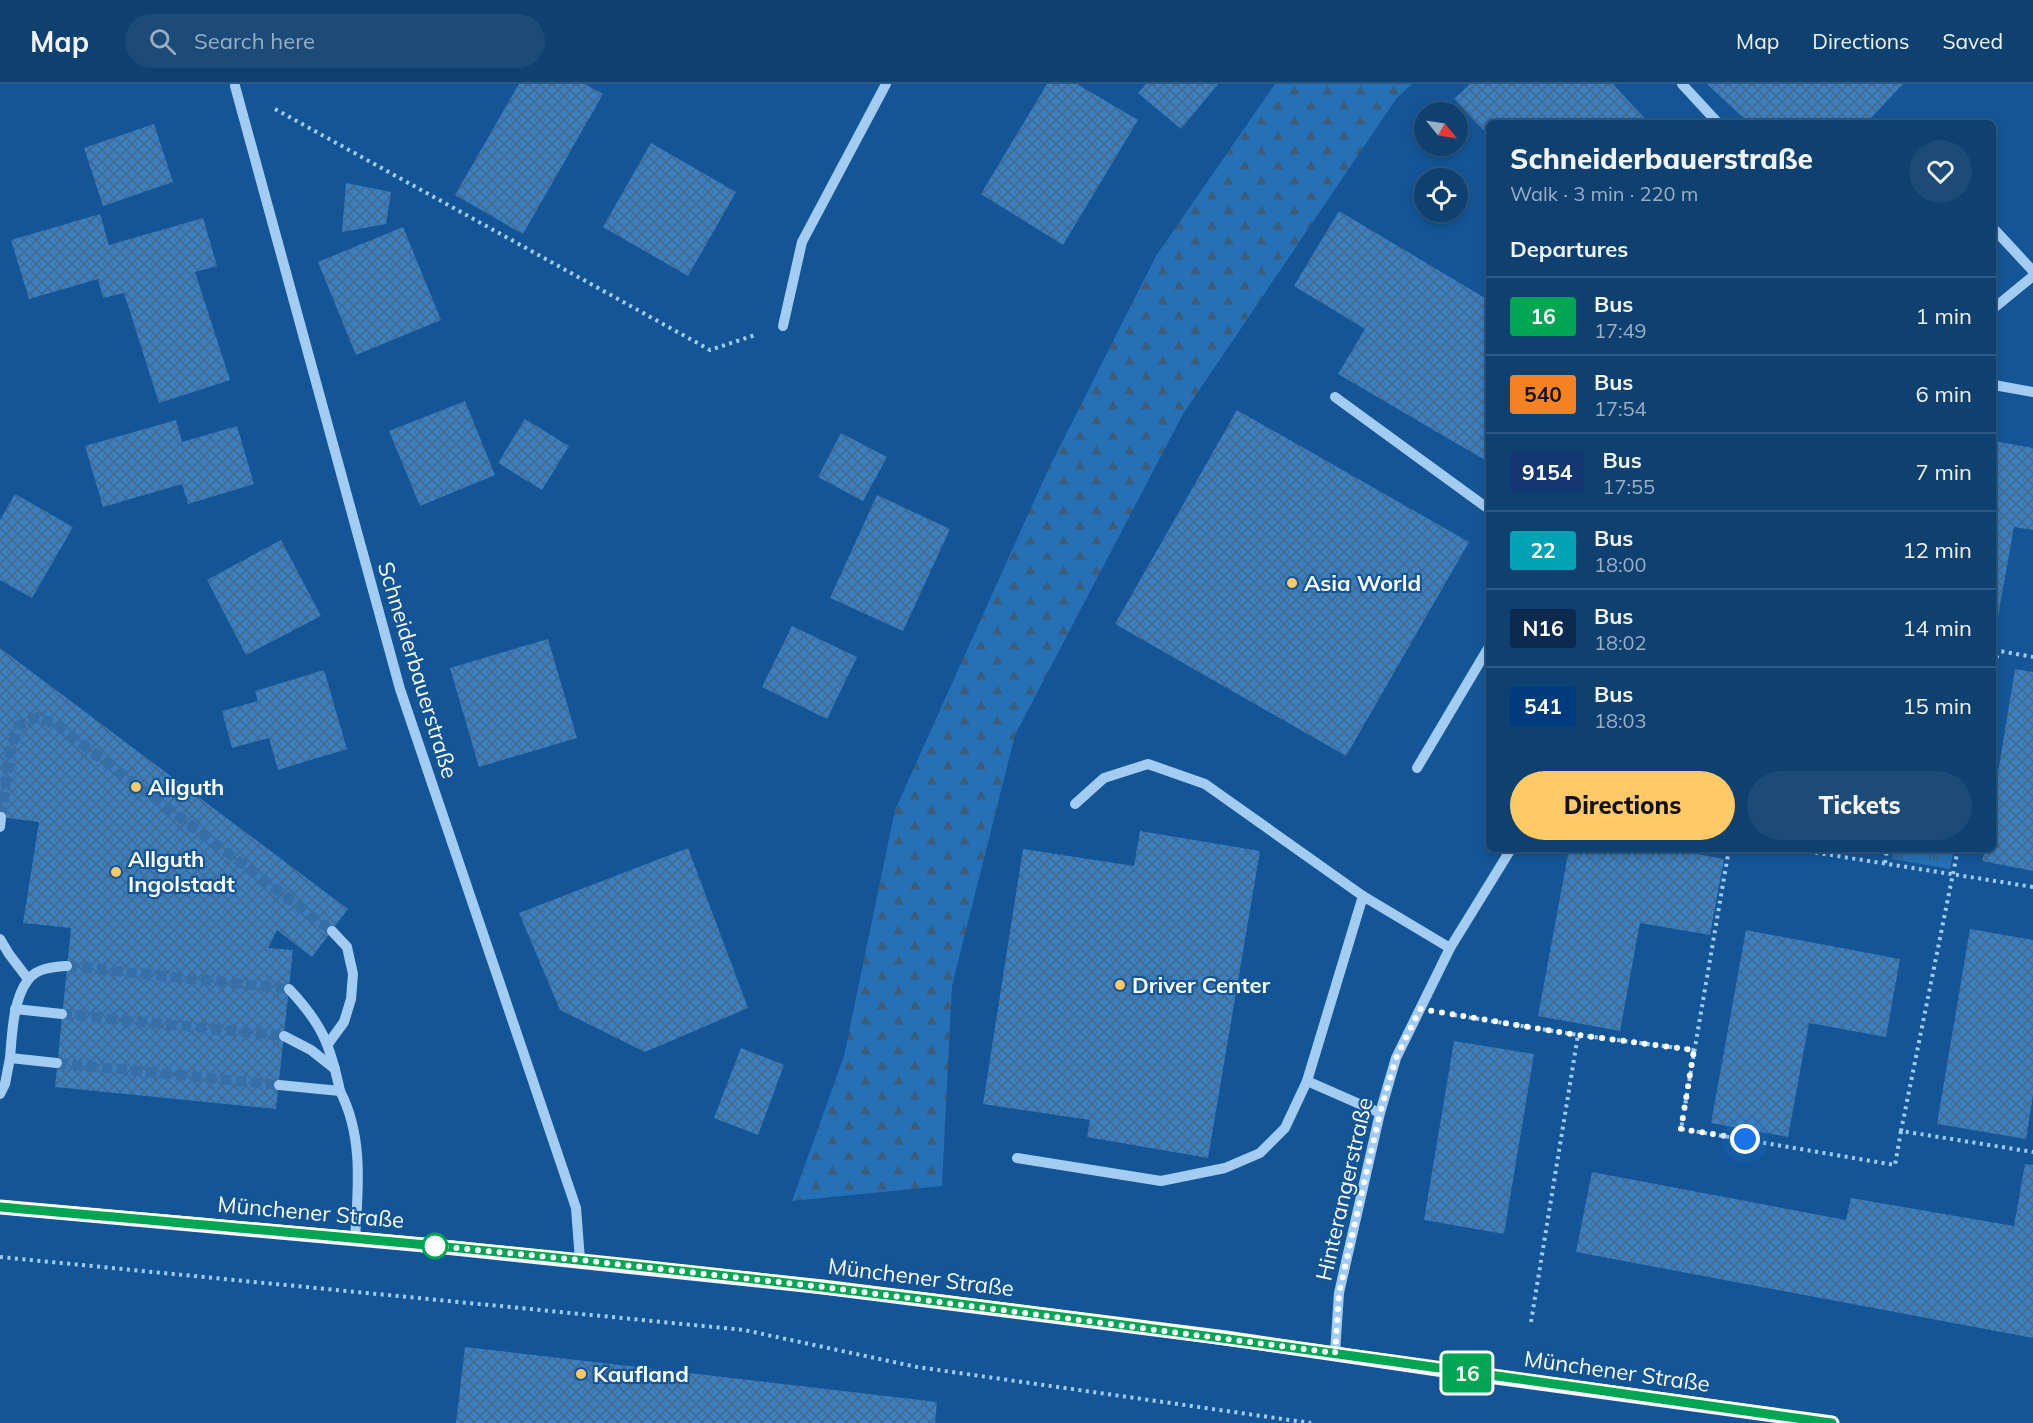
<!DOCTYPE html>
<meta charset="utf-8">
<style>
body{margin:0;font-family:Mulish,sans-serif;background:#1c4b78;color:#f1f3f6;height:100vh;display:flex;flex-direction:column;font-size:22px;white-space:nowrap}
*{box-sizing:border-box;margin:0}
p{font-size:20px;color:#9bafc3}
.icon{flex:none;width:33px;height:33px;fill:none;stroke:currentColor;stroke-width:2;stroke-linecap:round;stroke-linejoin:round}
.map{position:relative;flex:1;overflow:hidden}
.side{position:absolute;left:1486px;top:36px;width:510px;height:732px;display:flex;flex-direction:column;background:#0e4070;border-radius:9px;box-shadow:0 3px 9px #0003,0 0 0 2px #2e5983}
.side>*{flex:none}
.badge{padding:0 12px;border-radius:4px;font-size:21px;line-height:39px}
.needle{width:39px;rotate:120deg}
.fabs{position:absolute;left:1414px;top:18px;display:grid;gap:12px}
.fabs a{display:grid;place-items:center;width:54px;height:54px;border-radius:50%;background:#0e4070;box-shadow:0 3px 9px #0003,0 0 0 2px #2e5983;font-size:30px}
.you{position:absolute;width:30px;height:30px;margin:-15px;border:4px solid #fff;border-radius:50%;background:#1a73e8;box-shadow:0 0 0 9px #1a73e833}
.map>.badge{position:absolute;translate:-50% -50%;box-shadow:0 0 0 3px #fff}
h2{padding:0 24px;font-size:22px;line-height:54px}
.round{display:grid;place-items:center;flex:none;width:63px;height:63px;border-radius:32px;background:#1c4b78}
.summary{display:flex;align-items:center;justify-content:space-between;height:102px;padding:0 24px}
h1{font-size:28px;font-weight:800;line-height:45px}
.button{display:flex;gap:12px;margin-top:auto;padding:12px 24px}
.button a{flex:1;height:69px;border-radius:36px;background:#ffc965;color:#111;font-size:24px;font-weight:800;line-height:69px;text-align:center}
.button a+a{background:#1c4b78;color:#f1f3f6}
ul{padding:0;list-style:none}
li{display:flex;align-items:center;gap:18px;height:78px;padding:0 24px;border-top:2px solid #2e5983}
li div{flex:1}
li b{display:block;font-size:22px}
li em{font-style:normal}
li .badge{min-width:66px;font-weight:700;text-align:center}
header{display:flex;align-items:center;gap:36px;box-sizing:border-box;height:84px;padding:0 30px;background:#0e4070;border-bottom:2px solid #2e5983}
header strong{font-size:28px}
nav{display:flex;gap:33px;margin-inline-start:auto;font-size:21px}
.search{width:420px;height:54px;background:#1c4b78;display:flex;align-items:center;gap:15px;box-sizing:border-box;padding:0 21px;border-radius:33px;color:#9bafc3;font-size:22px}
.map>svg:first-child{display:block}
.forest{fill:url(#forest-firs)}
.park{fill:url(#park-tufts)}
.building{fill:url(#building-cross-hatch)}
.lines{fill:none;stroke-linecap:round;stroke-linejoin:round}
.minor-tunnel{stroke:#366ea6;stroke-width:10;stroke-dasharray:10 5;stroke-linecap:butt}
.path{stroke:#a3ccf3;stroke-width:4;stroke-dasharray:3 4.5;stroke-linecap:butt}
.minor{stroke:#a3ccf3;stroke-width:10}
.major{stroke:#eff6ff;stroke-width:15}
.line-casing{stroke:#fff;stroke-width:14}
.line{stroke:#00a651;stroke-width:9}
.walk{stroke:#fff;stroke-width:6;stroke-dasharray:0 10.8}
.poi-dot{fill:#ffc965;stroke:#135596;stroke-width:2}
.stop-dot{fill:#fff;stroke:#00a651;stroke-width:3}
.labels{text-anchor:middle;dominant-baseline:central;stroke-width:4.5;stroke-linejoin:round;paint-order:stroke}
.poi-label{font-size:22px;font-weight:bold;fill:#fff;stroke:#135596;text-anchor:start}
.street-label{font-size:22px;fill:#fff;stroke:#135596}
</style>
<header>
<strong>Map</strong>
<div class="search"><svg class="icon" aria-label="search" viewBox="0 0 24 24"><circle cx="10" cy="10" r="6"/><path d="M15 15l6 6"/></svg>Search here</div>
<nav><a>Map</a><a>Directions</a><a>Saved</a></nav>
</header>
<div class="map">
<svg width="2033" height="1339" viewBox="0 0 2033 1339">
<defs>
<pattern id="forest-firs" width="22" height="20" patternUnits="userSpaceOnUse" patternTransform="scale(1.5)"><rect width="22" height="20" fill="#2670b5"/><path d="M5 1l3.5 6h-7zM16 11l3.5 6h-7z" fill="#3b5c7b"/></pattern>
<pattern id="park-tufts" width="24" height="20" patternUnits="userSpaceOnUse" patternTransform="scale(1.5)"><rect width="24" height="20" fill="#2670b5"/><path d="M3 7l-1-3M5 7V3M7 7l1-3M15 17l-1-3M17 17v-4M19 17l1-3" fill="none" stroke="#3b5c7b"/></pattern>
<pattern id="building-cross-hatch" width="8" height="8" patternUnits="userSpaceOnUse" patternTransform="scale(1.5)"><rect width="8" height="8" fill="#3c7fbe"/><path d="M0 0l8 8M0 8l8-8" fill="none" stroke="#43688b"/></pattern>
</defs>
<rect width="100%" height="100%" fill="#135596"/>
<polygon class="forest" points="1275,0 1412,0 1396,15 1183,330 1015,651 952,902 942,1102 792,1117 844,972 895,726 1049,384 1156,172"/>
<polygon class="park" points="1893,765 1954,765 1950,785 1892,775"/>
<g class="building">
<polygon points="519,0 585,0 603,10 523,150 455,111"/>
<polygon points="1047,0 1077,0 1138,36 1063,161 981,110"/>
<polygon points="1146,0 1218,0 1181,45 1138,9"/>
<polygon points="1470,0 1613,0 1649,39 1490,39 1490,53 1454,15"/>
<polygon points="1707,0 1903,0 1866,39 1749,39"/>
<polygon points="154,40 173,98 103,122 84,64"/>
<polygon points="651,59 736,108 688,192 603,143"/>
<polygon points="346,99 391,108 386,140 342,148"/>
<polygon points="1339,127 1490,217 1490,379 1338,290 1365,245 1294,202"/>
<polygon points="100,130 109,161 203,134 217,182 195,188 230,296 159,319 124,209 103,214 98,195 29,215 11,156"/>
<polygon points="403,143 441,236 356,271 318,178"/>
<polygon points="465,317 495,391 420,422 389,347"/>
<polygon points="1237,326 1469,458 1346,672 1115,540"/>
<polygon points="525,335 569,362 542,406 498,379"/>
<polygon points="176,336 182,358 237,342 254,400 188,420 182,400 103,423 85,362"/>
<polygon points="841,349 887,373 863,417 818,393"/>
<polygon points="1994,357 2033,364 2033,446 2014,443 1995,549"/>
<polygon points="15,410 73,443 32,514 0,496 0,436"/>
<polygon points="877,411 950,445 903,547 830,514"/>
<polygon points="281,456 321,532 246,571 207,496"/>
<polygon points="792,542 857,573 827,635 762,603"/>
<polygon points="548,555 577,654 479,683 450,584"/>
<polygon points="0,564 348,825 312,873 277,846 268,864 293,866 276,1025 55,1003 71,844 23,839 39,738 0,733"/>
<polygon points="2015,585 2033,588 2033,787 1982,777 1985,765 1994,765 1994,713"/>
<polygon points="324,586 347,665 278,686 269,654 232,664 222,627 258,617 255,607"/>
<polygon points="1140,747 1260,767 1208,1074 1087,1053 1090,1036 983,1020 1023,765 1134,782"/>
<polygon points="688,764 748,924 645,968 560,926 519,829"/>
<polygon points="1569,765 1670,765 1724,775 1710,851 1640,839 1620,947 1538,932"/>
<polygon points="1970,845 2033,856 2033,1011 2026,1055 1937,1040"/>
<polygon points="1746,846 1900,875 1886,953 1809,939 1788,1053 1711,1039"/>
<polygon points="1454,957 1534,970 1504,1150 1424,1136"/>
<polygon points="741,964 784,981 758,1051 714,1034"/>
<polygon points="2025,1080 2033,1081 2033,1254 1576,1168 1592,1088 1846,1136 1851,1114 2014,1142"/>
<polygon points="465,1263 937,1318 935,1339 456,1339"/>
</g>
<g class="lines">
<g class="minor-tunnel">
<polyline points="1,733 11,664 18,642 38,633 58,642 332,847"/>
<polyline points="67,882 289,905"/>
<polyline points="62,930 284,952"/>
<polyline points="57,979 279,1001"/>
</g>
<g class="path">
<polyline points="275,25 710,266 755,251"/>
<polyline points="1994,566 2033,573"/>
<polyline points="1994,589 1998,567"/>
<polyline points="1729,765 1681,1045 1895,1081 1901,1047"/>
<polyline points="1793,765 2033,803"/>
<polyline points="1958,765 1901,1047 2033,1068"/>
<polyline points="1885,779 1887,765"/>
<polyline points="1454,931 1578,951 1694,966"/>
<polyline points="0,1173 744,1246 917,1283 1311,1339"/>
<polyline points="1531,1238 1578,951"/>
</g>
<g class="minor">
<polyline points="1682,0 1718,39"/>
<polyline points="235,2 400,605 576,1124 580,1176"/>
<polyline points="1994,145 2033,187"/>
<polyline points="1994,224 2033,192"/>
<polyline points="783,242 802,158 886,0"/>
<polyline points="1994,301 2033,308"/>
<polyline points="1335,313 1490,426"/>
<polyline points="1417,684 1490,561"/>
<polyline points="1075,720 1104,694 1148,680 1205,700 1363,812 1450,864"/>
<polyline points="0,743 1,733"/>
<polyline points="0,855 9,870 28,895"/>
<path d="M 289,905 C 322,940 330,960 340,1007"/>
<polyline points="15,925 62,930"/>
<polyline points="284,952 311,966 335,985"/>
<polyline points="328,960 344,938 351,915 353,890 347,863 332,847"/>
<path d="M 10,974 C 12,951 13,915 28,896 C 36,884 54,883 67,882"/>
<polyline points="1307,997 1380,1029"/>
<path d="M 279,1001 L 340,1007 C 364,1053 358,1106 355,1155"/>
<polyline points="0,1010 5,1000 10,974 57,979"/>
<polyline points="1017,1074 1161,1097 1225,1084 1260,1069 1285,1044 1307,997 1363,812"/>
<polyline points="1335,1269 1339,1209 1380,1029 1396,974 1450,864 1511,765"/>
</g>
<polyline class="major" points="0,1123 435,1162 823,1203 1226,1254 1444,1286 1832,1339"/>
</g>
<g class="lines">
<defs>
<path id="line" d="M 0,1123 C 274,1147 548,1170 821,1203 C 1159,1243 1495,1292 1832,1339"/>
</defs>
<use href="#line" class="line-casing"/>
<use href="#line" class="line"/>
<polyline class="walk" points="435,1162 580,1176 823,1203 1335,1269 1339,1209 1380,1029 1396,974 1420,925 1578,951 1694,966 1681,1045 1745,1055"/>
</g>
<g class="poi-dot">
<circle cx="1292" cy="499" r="6"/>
<circle cx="136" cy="703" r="6"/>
<circle cx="116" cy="788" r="6"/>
<circle cx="1120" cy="901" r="6"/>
<circle cx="581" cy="1290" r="6"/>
</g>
<circle class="stop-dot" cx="435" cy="1162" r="12"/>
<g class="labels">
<g class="poi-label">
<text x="1304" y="499">Asia World</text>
<text x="148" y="703">Allguth</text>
<text x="128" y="775">Allguth<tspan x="128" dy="25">Ingolstadt</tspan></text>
<text x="1132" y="901">Driver Center</text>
<text x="593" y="1290">Kaufland</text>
</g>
<g class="street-label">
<text transform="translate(418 586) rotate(73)">Schneiderbauerstraße</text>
<text transform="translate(1344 1105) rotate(-77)">Hinterangerstraße</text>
<text transform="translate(311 1128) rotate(5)">Münchener Straße</text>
<text transform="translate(921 1193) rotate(7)">Münchener Straße</text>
<text transform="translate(1617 1287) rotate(8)">Münchener Straße</text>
</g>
</g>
</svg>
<div class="fabs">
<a><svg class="needle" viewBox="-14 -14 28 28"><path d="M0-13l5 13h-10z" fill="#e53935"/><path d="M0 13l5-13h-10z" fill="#9bafc3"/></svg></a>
<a><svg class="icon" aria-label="locate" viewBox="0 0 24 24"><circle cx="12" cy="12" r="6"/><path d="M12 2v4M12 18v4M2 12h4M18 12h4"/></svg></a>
</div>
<div class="you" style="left:1745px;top:1055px"></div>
<b class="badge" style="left:1467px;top:1289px;background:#00a651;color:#fff">16</b>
<section class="side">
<div class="summary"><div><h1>Schneiderbauerstraße</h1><p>Walk · 3 min · 220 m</p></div><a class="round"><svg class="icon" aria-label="heart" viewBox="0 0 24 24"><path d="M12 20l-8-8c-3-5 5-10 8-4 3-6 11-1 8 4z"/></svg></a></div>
<h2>Departures</h2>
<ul>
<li><span class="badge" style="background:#00a651;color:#fff">16</span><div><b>Bus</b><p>17:49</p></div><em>1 min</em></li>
<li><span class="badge" style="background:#f58220;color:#111">540</span><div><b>Bus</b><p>17:54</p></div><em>6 min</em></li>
<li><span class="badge" style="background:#133773;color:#fff">9154</span><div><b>Bus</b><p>17:55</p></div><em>7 min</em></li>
<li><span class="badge" style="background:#00a3b4;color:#fff">22</span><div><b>Bus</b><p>18:00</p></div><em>12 min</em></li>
<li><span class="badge" style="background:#0c294f;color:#fff">N16</span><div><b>Bus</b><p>18:02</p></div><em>14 min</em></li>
<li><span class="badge" style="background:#003b80;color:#fff">541</span><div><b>Bus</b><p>18:03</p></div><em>15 min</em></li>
</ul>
<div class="button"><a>Directions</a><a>Tickets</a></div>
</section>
</div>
